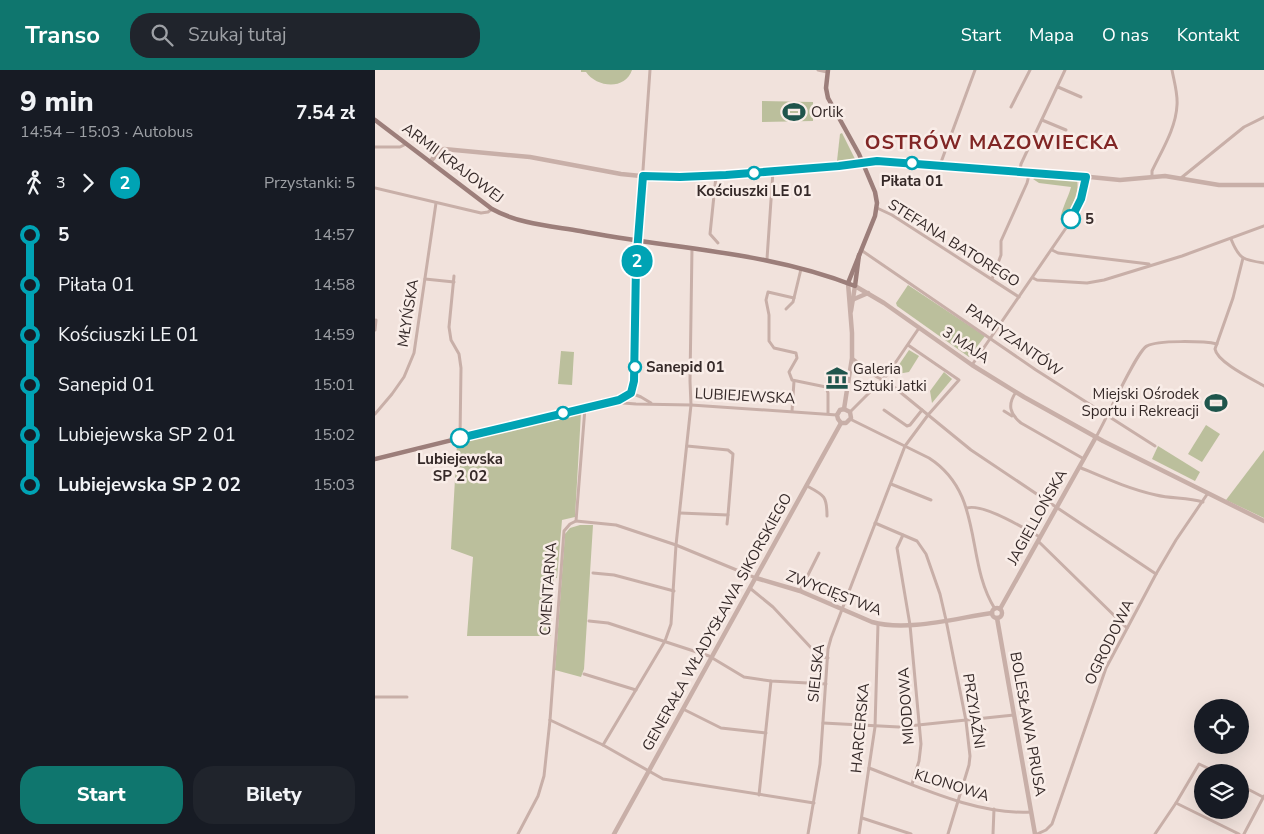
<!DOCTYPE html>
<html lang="pl">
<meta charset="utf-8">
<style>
body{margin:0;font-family:"Nunito Sans",sans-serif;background:#20242c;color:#f1f3f6;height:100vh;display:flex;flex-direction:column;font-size:19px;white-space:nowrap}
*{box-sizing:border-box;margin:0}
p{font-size:16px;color:#9ea1a6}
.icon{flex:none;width:28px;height:28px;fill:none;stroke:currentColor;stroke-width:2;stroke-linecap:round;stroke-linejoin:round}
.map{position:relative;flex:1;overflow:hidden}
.panel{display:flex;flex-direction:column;background:#171b24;width:375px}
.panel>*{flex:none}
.badge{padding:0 10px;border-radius:16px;font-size:18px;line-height:32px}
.tools{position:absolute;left:819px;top:629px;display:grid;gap:10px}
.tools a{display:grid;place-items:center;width:55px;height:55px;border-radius:50%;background:#171b24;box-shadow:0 5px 20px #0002;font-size:25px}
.map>.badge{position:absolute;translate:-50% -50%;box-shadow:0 0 0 2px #fff}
.legs{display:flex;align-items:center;gap:8px;height:55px;padding:0 20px;font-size:16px}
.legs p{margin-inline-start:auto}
.head{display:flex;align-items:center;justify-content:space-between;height:85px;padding:0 20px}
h1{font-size:28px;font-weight:800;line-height:38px}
.cta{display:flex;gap:10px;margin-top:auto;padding:10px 20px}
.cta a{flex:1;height:58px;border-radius:20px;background:#0f766e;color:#fff;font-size:20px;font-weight:800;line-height:58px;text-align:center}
.cta a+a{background:#20242c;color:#f1f3f6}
ul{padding:0 20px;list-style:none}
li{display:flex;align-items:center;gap:18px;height:50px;font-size:19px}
li i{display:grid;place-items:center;width:8px;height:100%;margin:0 6px;background:currentColor}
li i::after{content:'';width:12px;height:12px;margin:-6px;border:4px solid;border-radius:50%;background:#171b24}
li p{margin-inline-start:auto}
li:first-child i{background:linear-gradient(#0000 50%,currentColor 0)}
li:last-child i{background:linear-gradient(currentColor 50%,#0000 0)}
header{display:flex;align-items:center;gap:30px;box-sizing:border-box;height:70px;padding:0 25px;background:#0f766e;color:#fff}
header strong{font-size:24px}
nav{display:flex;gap:28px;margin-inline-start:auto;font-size:18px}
.search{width:350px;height:45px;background:#20242c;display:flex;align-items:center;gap:12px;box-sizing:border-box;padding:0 18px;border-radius:20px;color:#9ea1a6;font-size:19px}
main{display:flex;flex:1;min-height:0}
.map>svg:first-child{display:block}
.green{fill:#bbbf9c}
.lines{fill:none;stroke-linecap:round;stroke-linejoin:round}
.minor{stroke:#c8afa8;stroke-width:3}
.tertiary{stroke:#c8afa8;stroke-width:4.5}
.secondary{stroke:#9c7e7a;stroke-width:4.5}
.line-1-casing{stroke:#fff;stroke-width:11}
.line-1{stroke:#00a3b4;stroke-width:8}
.stop-1-dot{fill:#fff;stroke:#00a3b4;stroke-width:2.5}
.labels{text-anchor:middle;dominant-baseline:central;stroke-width:5;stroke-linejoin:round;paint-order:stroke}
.poi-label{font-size:15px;fill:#352928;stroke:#f9ede8;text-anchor:start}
.street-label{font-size:15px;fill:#352928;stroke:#f9ede8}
.stop-label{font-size:15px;font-weight:bold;fill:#352928;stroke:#f9ede8}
.district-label{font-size:20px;font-weight:bold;letter-spacing:1px;fill:#812625;stroke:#f9ede8}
</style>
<header>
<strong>Transo</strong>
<div class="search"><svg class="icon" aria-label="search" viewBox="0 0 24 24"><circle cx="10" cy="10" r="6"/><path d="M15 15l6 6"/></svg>Szukaj tutaj</div>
<nav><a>Start</a><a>Mapa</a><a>O nas</a><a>Kontakt</a></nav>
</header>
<main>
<section class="panel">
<div class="head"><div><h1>9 min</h1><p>14:54 – 15:03 · Autobus</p></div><b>7.54 zł</b></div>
<div class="legs"><svg class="icon" aria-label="walk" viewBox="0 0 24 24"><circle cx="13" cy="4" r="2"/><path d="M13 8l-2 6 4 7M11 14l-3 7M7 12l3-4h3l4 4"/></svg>3<svg class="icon" aria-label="forward" viewBox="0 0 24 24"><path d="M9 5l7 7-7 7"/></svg><b class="badge" style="background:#00a3b4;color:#fff">2</b><p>Przystanki: 5</p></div>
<ul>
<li><i style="color:#00a3b4"></i><b>5</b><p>14:57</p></li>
<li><i style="color:#00a3b4"></i><span>Piłata 01</span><p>14:58</p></li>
<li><i style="color:#00a3b4"></i><span>Kościuszki LE 01</span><p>14:59</p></li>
<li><i style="color:#00a3b4"></i><span>Sanepid 01</span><p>15:01</p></li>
<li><i style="color:#00a3b4"></i><span>Lubiejewska SP 2 01</span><p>15:02</p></li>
<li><i style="color:#00a3b4"></i><b>Lubiejewska SP 2 02</b><p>15:03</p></li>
</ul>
<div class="cta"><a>Start</a><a>Bilety</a></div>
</section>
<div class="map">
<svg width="889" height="764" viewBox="0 0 889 764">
<rect width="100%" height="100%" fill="#f1e2dc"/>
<g class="green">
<path d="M 206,0 L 257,0 C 250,21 221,17 211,2 L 206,2 Z"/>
<polygon points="387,31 438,32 438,51 387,52"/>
<polygon points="467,63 480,89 462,91 465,64"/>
<path d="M 663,106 L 702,110 C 705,123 695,140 688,152 L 686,151 C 684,144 694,126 696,117 L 664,113 L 658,109 Z"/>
<polygon points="533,215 610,266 594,287 522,236 521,233"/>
<polygon points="534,280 544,286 534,302 517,305"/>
<polygon points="186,281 199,282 197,315 183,314"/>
<polygon points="569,302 577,309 557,333 555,321"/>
<polygon points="206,343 200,447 187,450 182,508 179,508 176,566 92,566 98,487 76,479 82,374"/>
<polygon points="831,355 845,364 827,392 813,384"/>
<polygon points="783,376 825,402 820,411 777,389"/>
<polygon points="889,380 889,448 851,430"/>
<polygon points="205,455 218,455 209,599 206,607 180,600 190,464 195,458"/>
</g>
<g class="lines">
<g class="minor">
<polyline points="443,0 452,2"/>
<polyline points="683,17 706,27"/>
<polyline points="636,37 655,0"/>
<polyline points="667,50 691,60"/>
<polyline points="0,77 25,77 31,74"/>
<polyline points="565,95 600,0"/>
<polyline points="645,101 646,94 690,0"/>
<polyline points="341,106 335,164 343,173"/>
<path d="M 777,106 L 777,101 C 787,80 801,58 802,35 C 803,24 799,11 797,0"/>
<polyline points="806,108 869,57 889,47"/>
<polyline points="0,118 106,143 113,142 117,139"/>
<polyline points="502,138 517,145 644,227"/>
<path d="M 856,169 C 864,189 868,190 889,193"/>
<polyline points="263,171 275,0"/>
<polyline points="486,180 661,300 780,376"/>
<polyline points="677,180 683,183 774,194"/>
<path d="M 868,188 L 858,228 L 840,279 C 842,292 877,309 889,316"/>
<polyline points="392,189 398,101"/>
<polyline points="426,199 419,228 393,222 391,230 394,245 394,271 399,278 421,283 422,288 414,302 417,310 451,317 453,323 453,343"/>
<polyline points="79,206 74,257 76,270 84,284 86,298 85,368"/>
<polyline points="658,208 662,210 712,213 729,210 807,186 889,156"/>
<polyline points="50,209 79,212"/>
<polyline points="617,209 626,185 626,171 652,113 655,101"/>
<polyline points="411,239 418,232 419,228"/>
<polyline points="0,260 1,250"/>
<polyline points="477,288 502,307 514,313 596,380 781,504"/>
<polyline points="597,295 691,158 701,141 711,107"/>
<path d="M 641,322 C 632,335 635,344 646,353 L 709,389"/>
<polyline points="256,323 266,327 276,333"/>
<polyline points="244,329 248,333 261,334 316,335 462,345"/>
<polyline points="509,340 532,356 535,355 547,340"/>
<polyline points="417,341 419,311"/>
<polyline points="629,341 637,346"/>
<polyline points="475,342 512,305 544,258"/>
<polyline points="0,344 17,324 29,307 39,283 61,133"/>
<path d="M 475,349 L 554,388 C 610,424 589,490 620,539"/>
<path d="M 721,367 C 730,352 762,280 772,276 C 782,270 829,271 842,274"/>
<path d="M 704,397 C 730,408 754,419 781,425 C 797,429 812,427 828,432"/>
<polyline points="516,414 556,430"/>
<path d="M 432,416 C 449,425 452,426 452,446"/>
<path d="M 592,438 C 608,433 650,459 665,467"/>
<polyline points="305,443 353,445 358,384 353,380 312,376"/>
<polyline points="201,451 241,455 301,475 381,508"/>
<polyline points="500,453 542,471 551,484 565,524 571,550 591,651 595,686 594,695 573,764"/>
<polyline points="352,454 353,445"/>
<polyline points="528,465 522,478 535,555 546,674 544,691 537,714"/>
<polyline points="663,471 752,558"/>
<polyline points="218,503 239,505 299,521"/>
<polyline points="376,519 398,537 440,582 445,586 453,588"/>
<polyline points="425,521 444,483"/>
<polyline points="214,551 233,553 334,586 369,607 396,611 451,614"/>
<polyline points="209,604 261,620"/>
<polyline points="0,627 32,627"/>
<polyline points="308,639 346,658 391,663"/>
<polyline points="175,650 228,675 288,709 439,733"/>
<polyline points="448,653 524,657 639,645"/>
<polyline points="228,675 290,571 296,554 301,475 316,335 315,311 317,178"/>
<path d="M 494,698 C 544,717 602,745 656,742"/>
<polyline points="865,715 888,727"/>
<polyline points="384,725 396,611"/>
<polyline points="801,733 864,764"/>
<polyline points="487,748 536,764"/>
<polyline points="143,764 163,726 169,706 175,650 189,461 195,454 201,451 210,338"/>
<polyline points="433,764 445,694 453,579 456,568 530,376 553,345 584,310 533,275"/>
<polyline points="484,764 500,657 503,554"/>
<polyline points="618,764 619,739"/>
<polyline points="662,764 671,760 677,754 731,598 781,504 801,470 833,423"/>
<polyline points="780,764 801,733 824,694 841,702"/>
<polyline points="869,764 889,726"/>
</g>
<g class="tertiary">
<polyline points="55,92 64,81 69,79 155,87 246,104 276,107 341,106 480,95 502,91 665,102 745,110 790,106 844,115 889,115"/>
<polyline points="477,230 493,223"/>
<polyline points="476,241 480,216 509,233 597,295 649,327 728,371 889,451"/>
<polyline points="469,339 477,288 477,263 473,213"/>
<polyline points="466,353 471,353 476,348 475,342 469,339"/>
<polyline points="466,353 463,349 462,345 465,340 469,339"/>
<path d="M 381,508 L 425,521 L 497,552 C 532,562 581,548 617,543"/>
<circle cx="622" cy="543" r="5"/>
<polyline points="625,539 721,367"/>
<polyline points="622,548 660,764"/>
<polyline points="239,764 466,353"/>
</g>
<g class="secondary">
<polyline points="453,0 451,18 453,28 484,84 500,122 502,133 500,146 473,213"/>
<path d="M 0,50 L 117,139 C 144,154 176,156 205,161 C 297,179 392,181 480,216 L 484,185"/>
<polyline points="0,389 244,329 256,323 259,311 263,171"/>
</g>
</g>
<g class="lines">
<defs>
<polyline id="line-1" points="85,368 244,330 256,323 259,311 261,195 268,106 305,107 351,105 464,96 502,91 711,107 706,129 696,149"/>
</defs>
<use href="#line-1" class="line-1-casing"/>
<use href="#line-1" class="line-1"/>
</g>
<defs>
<symbol id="stadium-bare" viewBox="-9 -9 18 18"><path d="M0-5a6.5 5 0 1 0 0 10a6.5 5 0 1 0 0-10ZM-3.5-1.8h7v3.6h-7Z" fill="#1f554c" stroke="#f9ede8" stroke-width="2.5" paint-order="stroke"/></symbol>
<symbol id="museum-bare" viewBox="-9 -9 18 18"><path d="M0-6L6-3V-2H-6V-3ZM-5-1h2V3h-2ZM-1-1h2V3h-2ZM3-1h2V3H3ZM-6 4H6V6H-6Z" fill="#1f554c" stroke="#f9ede8" stroke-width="2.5" paint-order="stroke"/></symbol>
</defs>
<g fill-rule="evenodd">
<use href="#stadium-bare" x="403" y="26" width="32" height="32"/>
<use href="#museum-bare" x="446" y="292" width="32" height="32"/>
<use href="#stadium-bare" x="825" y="317" width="32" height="32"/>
</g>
<g class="stop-1-dot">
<circle cx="537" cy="93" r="6"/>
<circle cx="379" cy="103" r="6"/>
<circle cx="696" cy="149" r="9"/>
<circle cx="260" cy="297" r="6"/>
<circle cx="188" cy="343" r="6"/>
<circle cx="85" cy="368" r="9"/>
</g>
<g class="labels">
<g class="poi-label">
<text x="436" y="42">Orlik</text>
<text x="478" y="299">Galeria<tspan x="478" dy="17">Sztuki Jatki</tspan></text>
<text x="824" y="324" text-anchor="end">Miejski Ośrodek<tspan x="824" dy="17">Sportu i Rekreacji</tspan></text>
</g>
<g class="street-label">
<text transform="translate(78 93) rotate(37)">ARMII KRAJOWEJ</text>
<text transform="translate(579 173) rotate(32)">STEFANA BATOREGO</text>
<text transform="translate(33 243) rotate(-81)">MŁYŃSKA</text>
<text transform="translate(639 270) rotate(35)">PARTYZANTÓW</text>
<text transform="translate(591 275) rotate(34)">3 MAJA</text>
<text transform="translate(370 326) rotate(3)">LUBIEJEWSKA</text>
<text transform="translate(662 447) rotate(-61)">JAGIELLOŃSKA</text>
<text transform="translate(173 519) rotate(-86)">CMENTARNA</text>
<text transform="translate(459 523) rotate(21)">ZWYCIĘSTWA</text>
<text transform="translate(342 552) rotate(-61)">GENERAŁA WŁADYSŁAWA SIKORSKIEGO</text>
<text transform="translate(734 572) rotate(-64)">OGRODOWA</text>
<text transform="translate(441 603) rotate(-84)">SIELSKA</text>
<text transform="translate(531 636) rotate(-94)">MIODOWA</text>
<text transform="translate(599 641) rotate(81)">PRZYJAŹNI</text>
<text transform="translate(653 654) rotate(80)">BOLESŁAWA PRUSA</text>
<text transform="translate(485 658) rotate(-85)">HARCERSKA</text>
<text transform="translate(577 715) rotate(17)">KLONOWA</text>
</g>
<g class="stop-label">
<text x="537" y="111">Piłata 01</text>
<text x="379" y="121">Kościuszki LE 01</text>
<text x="710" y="149" text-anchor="start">5</text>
<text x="271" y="297" text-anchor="start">Sanepid 01</text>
<text x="85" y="389">Lubiejewska<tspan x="85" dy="17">SP 2 02</tspan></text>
</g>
<g class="district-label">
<text x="617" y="72">OSTRÓW MAZOWIECKA</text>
</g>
</g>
</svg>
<div class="tools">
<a><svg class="icon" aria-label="locate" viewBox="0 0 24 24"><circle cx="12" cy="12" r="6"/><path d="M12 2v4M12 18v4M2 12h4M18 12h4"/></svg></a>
<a><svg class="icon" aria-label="layers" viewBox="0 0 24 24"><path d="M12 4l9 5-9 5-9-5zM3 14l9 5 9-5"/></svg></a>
</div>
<b class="badge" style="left:262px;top:191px;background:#00a3b4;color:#fff">2</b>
</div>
</main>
